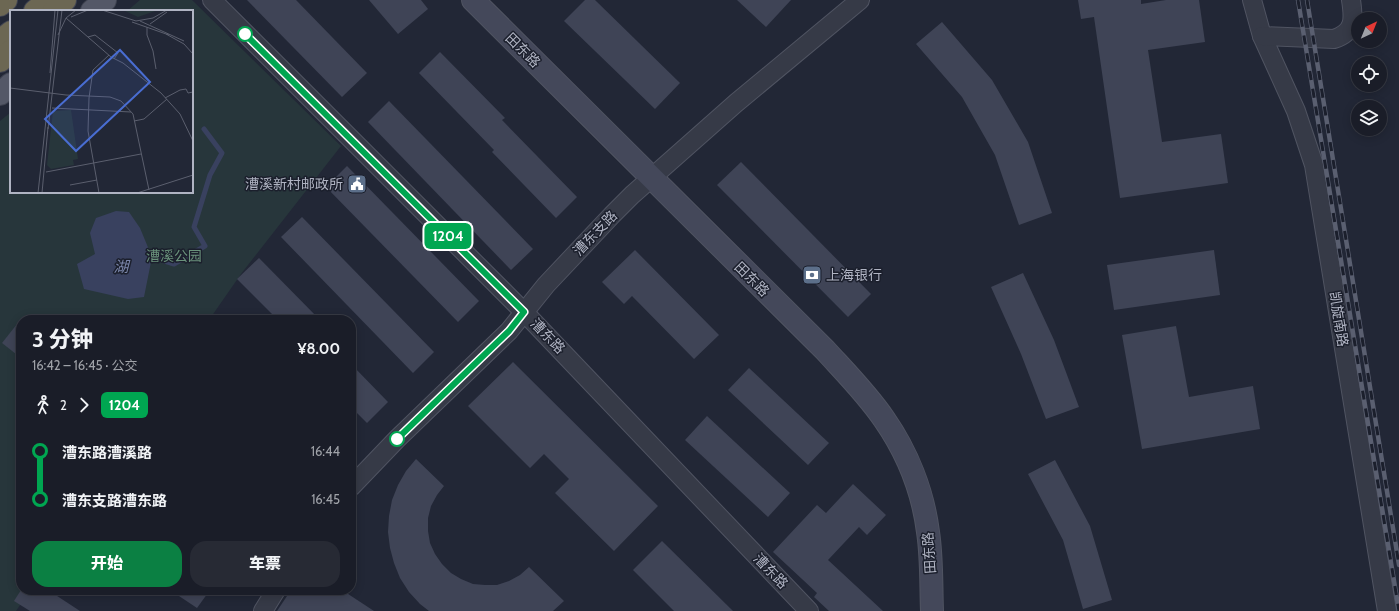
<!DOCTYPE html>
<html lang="zh">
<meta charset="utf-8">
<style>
body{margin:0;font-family:Cabin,"Noto Sans SC",sans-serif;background:#272a34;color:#f1f3f6;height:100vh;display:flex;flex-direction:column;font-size:15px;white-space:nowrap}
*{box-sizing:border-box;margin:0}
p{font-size:13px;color:#9fa2a8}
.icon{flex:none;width:22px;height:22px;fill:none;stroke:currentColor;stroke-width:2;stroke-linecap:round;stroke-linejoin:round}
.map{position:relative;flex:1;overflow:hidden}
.drawer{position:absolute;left:16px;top:315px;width:340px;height:280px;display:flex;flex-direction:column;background:#1a1d28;border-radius:16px;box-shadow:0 2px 10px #0003,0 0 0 1px #383b45}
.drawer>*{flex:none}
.badge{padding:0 8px;border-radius:6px;font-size:14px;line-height:26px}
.needle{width:26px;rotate:43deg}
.buttons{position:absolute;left:1351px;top:12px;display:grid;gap:8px}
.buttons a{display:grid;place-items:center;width:36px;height:36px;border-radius:50%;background:#1a1d28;box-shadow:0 2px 10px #0003,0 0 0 1px #383b45;font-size:20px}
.map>.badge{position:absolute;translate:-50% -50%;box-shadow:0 0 0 2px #fff}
.legs{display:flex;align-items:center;gap:6px;height:44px;padding:0 16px;font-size:13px}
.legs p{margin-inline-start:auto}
.head{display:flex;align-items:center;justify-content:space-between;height:68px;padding:0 16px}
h1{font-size:22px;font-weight:800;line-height:30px}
.action{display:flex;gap:8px;margin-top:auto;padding:8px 16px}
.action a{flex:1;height:46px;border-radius:16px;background:#0b8043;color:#fff;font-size:16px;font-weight:800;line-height:46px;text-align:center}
.action a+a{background:#272a34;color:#f1f3f6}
ul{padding:0 16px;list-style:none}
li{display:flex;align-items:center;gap:14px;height:48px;font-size:15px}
li i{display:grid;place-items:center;width:6px;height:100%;margin:0 5px;background:currentColor}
li i::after{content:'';width:10px;height:10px;margin:-5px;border:3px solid;border-radius:50%;background:#1a1d28}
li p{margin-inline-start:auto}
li:first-child i{background:linear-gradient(#0000 50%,currentColor 0)}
li:last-child i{background:linear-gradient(currentColor 50%,#0000 0)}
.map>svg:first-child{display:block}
.green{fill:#27363b}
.water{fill:#39415f}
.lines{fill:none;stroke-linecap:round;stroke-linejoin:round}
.stream{stroke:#39415f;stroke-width:5}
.building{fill:#3f4456}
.street-casing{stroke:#505462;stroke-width:20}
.secondary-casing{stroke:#505462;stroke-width:24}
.primary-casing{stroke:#3f4350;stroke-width:24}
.highway-casing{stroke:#404452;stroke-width:24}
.street{stroke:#363a47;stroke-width:18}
.secondary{stroke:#44485a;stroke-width:22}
.primary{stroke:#545867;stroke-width:22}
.highway{stroke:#6c6753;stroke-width:22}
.rail-casing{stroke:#5a5f70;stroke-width:4.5}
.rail{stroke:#1b1f2c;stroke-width:3;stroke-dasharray:9;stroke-linecap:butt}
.line-1-casing{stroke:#fff;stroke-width:9}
.line-1{stroke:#00a651;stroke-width:6}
.stop-1-dot{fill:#fff;stroke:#00a651;stroke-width:2}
.labels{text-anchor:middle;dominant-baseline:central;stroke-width:3;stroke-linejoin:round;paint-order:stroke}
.street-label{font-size:14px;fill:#b0b4c3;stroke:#1b1f2c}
.poi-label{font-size:14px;fill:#b0b4c3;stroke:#1b1f2c;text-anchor:end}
.park-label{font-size:14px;fill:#6a927b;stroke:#1b1f2c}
.water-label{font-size:15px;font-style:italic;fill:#7b86aa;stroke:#1b1f2c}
.inset-road{fill:none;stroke:#5b5f6e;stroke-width:1}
.view{fill:#496dd2;fill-opacity:0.15;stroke:#496dd2;stroke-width:2}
.inset-edge{fill:none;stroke:#b0b4c3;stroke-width:2}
</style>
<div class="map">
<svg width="1399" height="611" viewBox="0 0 1399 611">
<rect width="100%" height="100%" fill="#222736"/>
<polygon class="green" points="140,0 192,0 341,146 241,274 209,320 21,320 21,590 30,590 16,611 0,611 0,121 11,112 11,192 192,192 192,11 127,11"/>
<polygon class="water" points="116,211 129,212 140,228 152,257 144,297 128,299 84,289 77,264 95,254 90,233 96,218"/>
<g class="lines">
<polyline class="stream" points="152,257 174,264 205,246 194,227 210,175 222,153 204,129"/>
</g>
<g class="building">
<polygon points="247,0 296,0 367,73 342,97"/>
<polygon points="369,0 421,0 428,9 398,34"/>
<polygon points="585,0 595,0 680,83 655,109 564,21"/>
<polygon points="737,0 791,0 766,27"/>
<polygon points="1078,0 1141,0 1141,4 1166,0 1199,0 1205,42 1148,50 1162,142 1221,134 1228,183 1120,198 1094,17 1081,19"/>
<polygon points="942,22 992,80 1028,142 1052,213 1019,225 995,155 962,97 916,44"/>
<polygon points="440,52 505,118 502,120 577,197 556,218 492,152 494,150 419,73"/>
<polygon points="389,101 533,249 511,270 368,122"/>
<polygon points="741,162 871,294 848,317 717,185"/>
<polygon points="347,166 479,301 458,322 326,187"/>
<polygon points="302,217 434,352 413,373 281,237"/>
<polygon points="635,250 719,335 694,359 632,296 624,304 602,282"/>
<polygon points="1214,250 1220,295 1114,310 1107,265"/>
<polygon points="259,258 320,320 278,320 237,279"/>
<polygon points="1023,273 1054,340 1079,407 1046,419 1021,354 991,287"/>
<polygon points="21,319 21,358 2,343"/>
<polygon points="1176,326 1189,397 1253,386 1260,429 1142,449 1122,335"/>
<polygon points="513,362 658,506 614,551 555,493 569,479 544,454 530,468 468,406"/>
<polygon points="351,364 388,402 367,423 351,407"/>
<polygon points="749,368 829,443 808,465 728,390"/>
<polygon points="707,416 790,493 768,517 685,440"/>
<polygon points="416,459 444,486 437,495 431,506 428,518 428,531 430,543 435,554 442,564 451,573 461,579 473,584 485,585 497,585 509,581 520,575 529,567 564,601 553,611 429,611 420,604 409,592 400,578 394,563 390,548 388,532 389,516 392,500 398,485 406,471"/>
<polygon points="1055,460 1090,526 1112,600 1083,609 1063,540 1028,474"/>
<polygon points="853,484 886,515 867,535 859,527 828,560 883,611 829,611 814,597 817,593 773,552 817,505 826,513"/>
<polygon points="662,541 733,611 674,611 633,570"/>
<polygon points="21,590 48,590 80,611 30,611 14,601"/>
<polygon points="170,590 210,590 197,608"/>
<polygon points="291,590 342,590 374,611 277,611"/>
</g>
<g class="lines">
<defs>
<g id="street">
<polyline points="212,0 524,312 809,611"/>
<polyline points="1252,0 1262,36 1296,111 1314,165 1387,611"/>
<path d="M 1262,36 L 1334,39 C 1355,32 1354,19 1351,0"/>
<polyline points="351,487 397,439 509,331 546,285 612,215 632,195 736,103 860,0"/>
<polyline points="263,611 276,590"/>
</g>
<path id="secondary" d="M 473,0 L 825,350 C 845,372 867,394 884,419 C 907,452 923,492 928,532 C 932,558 931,585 932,611"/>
<g id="primary">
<polyline points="92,11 105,0"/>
<polyline points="0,94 11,84"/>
</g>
<g id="highway">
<polyline points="0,5 6,0"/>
<polyline points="35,11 48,0"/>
<polyline points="54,11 65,0"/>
<polyline points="0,41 11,32"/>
<polyline points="0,61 11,51"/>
</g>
</defs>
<use href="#street" class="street-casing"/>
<use href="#secondary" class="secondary-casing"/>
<use href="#primary" class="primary-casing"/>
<use href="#highway" class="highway-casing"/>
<use href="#street" class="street"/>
<use href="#secondary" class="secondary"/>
<use href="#primary" class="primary"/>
<use href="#highway" class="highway"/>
<defs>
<g id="rail">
<polyline points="1298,0 1399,611"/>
<polyline points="1307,0 1399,565"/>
</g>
</defs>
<use href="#rail" class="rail-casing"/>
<use href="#rail" class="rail"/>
</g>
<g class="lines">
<defs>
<polyline id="line-1" points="245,34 524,312 509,331 397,439"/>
</defs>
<use href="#line-1" class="line-1-casing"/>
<use href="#line-1" class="line-1"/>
</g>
<defs>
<symbol id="civic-square" viewBox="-11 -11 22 22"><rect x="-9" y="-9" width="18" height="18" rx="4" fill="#5c6f8a" stroke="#1b1f2c"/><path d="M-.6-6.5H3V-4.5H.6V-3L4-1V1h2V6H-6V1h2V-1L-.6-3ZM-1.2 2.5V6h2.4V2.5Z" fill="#fff"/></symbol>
<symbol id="bank-square" viewBox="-11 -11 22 22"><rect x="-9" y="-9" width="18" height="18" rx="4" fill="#5c6f8a" stroke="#1b1f2c"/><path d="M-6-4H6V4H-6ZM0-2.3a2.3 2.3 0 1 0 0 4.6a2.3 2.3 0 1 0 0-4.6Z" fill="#fff"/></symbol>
</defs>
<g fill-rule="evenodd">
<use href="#civic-square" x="346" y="173" width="22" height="22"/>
<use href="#bank-square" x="801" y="264" width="22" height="22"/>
</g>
<g class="stop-1-dot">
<circle cx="245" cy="34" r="7"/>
<circle cx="397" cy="439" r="7"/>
</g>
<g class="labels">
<g class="street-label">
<text transform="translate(523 50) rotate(45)">田东路</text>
<text transform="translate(595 233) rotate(-46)">漕东支路</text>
<text transform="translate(752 279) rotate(45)">田东路</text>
<text transform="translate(1339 319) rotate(81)">凯旋南路</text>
<text transform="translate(548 336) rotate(46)">漕东路</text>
<text transform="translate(929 553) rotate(-94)">田东路</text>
<text transform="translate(771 571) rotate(46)">漕东路</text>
</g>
<g class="poi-label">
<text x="343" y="184">漕溪新村邮政所</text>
<text x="826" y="275" text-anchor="start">上海银行</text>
</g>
<g class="park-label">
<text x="174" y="256">漕溪公园</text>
</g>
<g class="water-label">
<text x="121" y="267">湖</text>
</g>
</g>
<g transform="translate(10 10)">
<rect width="183" height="183" fill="#222736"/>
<path d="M 113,0 L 148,0 L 128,7 ZM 61,100 L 68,149 L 63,150 L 64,155 L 41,159 L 37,155 L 43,101 Z" fill="#27363b"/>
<path class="inset-road" d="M 92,0 L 126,11 L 143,8 L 157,0M 61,7 L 78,0M 56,8 L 101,47 L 113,53 L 151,83 L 170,104 L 183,131M 130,11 L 174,31M 122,12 L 159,25M 140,14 L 157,2M 137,17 L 137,25 L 143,41 L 146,59M 156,24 L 174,34 L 183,44M 48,25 L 56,8 L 66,0M 78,27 L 85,25 L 108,43 L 104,49M 40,63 L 45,0M 0,78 L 56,85 L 100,87 L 111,91 L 123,104 L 139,180M 155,88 L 170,80 L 176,79 L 178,83 L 183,82M 42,98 L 121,102M 124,111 L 134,109 L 157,89M 38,119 L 52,0M 36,162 L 131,144M 60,175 L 87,170M 28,183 L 48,0M 32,183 L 38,117M 89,183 L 78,121 L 79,88 L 83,60 L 99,45M 127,183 L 183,165"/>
<path class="view" d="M 110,40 L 140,72 L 66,141 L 35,109 Z"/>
<rect width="183" height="183" class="inset-edge"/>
</g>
</svg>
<div class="buttons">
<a><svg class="needle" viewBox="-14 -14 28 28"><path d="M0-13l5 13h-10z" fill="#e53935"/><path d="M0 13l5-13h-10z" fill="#9fa2a8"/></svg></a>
<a><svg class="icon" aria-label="locate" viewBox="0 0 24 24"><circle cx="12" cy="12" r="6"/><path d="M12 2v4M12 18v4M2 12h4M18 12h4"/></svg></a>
<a><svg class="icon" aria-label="layers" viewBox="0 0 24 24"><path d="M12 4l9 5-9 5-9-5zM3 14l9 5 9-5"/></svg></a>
</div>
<b class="badge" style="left:448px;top:236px;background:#00a651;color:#fff">1204</b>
<section class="drawer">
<div class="head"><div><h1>3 分钟</h1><p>16:42 – 16:45 · 公交</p></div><b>¥8.00</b></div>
<div class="legs"><svg class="icon" aria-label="walk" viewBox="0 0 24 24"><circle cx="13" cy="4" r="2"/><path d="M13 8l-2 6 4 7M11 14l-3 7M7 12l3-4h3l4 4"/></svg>2<svg class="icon" aria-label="forward" viewBox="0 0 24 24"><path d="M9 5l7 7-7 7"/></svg><b class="badge" style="background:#00a651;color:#fff">1204</b></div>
<ul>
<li><i style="color:#00a651"></i><b>漕东路漕溪路</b><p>16:44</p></li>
<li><i style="color:#00a651"></i><b>漕东支路漕东路</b><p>16:45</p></li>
</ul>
<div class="action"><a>开始</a><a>车票</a></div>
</section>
</div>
